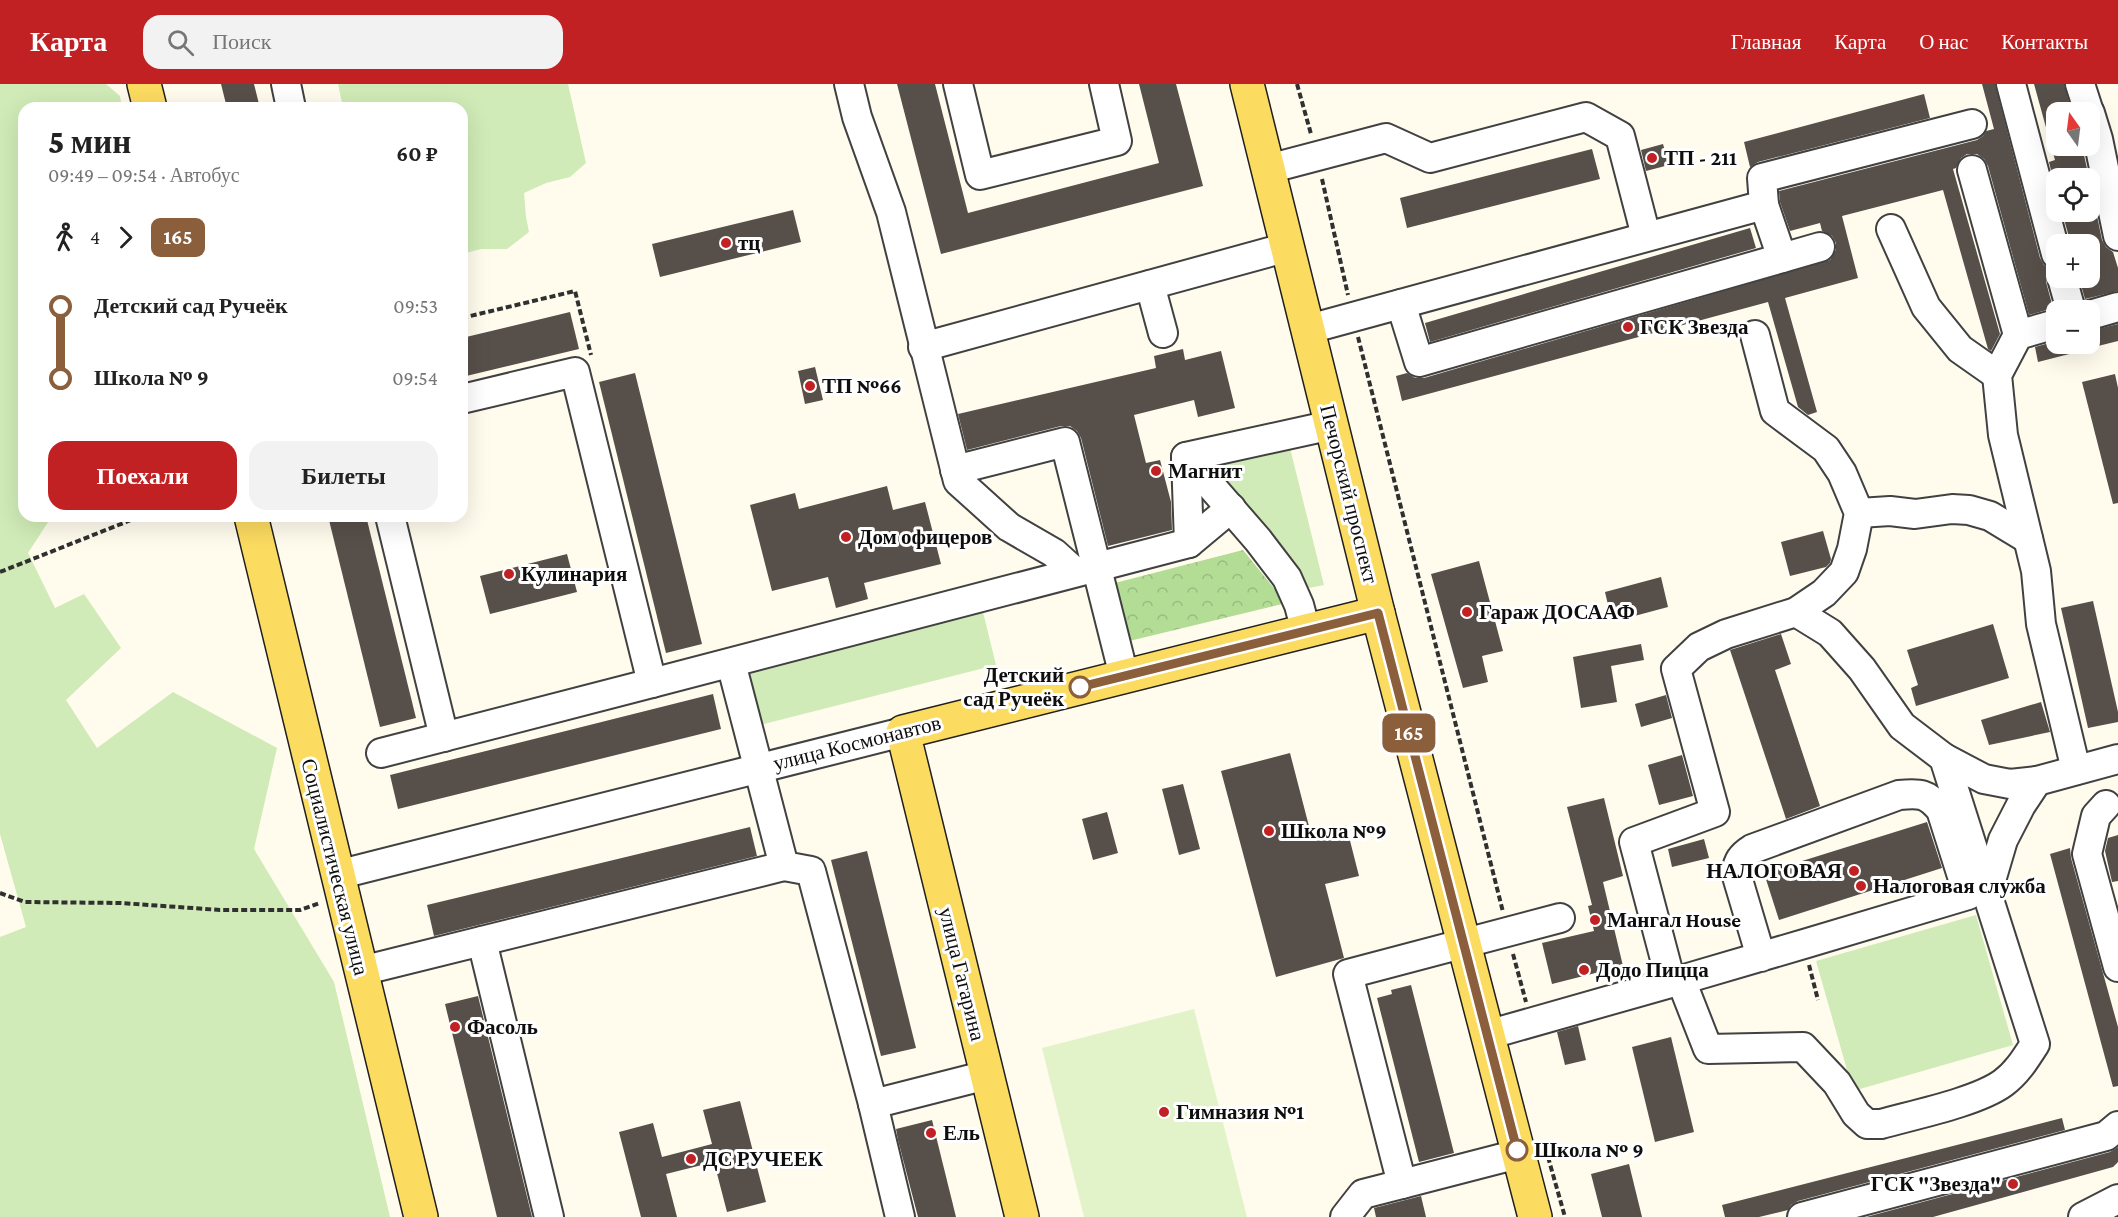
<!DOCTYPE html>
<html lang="ru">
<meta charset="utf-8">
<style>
body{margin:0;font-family:"Crimson Pro",serif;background:#f2f2f2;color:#222;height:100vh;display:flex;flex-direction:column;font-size:22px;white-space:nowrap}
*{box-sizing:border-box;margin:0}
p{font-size:20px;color:#767676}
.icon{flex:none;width:33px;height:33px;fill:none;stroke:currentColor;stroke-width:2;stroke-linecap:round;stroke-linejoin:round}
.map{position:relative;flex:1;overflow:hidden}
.panel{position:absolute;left:18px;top:18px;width:450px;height:420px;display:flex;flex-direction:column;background:#fff;border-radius:18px;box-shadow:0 6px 24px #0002}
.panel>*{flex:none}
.badge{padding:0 12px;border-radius:9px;font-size:21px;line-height:39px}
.needle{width:39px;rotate:346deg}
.tools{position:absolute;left:2046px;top:18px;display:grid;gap:12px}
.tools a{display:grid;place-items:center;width:54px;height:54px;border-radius:12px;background:#fff;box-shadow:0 6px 24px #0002;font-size:30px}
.map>.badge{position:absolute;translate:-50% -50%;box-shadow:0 0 0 3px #fff}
.legs{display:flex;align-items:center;gap:9px;height:66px;padding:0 30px;font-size:20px}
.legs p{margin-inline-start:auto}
.head{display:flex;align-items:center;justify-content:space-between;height:102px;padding:0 30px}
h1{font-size:33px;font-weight:800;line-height:45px}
.cta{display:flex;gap:12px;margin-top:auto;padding:12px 30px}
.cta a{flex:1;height:69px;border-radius:18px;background:#c22124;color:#fff;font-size:24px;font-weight:800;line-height:69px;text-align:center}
.cta a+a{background:#f2f2f2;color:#222}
ul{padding:0 30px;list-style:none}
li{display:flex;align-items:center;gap:21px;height:72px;font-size:22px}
li i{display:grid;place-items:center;width:9px;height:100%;margin:0 8px;background:currentColor}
li i::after{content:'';width:15px;height:15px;margin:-8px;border:4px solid;border-radius:50%;background:#fff}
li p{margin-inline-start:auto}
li:first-child i{background:linear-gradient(#0000 50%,currentColor 0)}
li:last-child i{background:linear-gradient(currentColor 50%,#0000 0)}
header{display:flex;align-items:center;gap:36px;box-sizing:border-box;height:84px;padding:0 30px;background:#c22124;color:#fff}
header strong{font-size:28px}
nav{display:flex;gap:33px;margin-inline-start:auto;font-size:21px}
.search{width:420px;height:54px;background:#f2f2f2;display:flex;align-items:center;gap:15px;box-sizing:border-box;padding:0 21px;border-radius:18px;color:#767676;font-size:22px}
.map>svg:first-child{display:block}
.green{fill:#d0ebb7}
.forest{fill:url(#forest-crowns)}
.pitch{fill:#e2f2c9}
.building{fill:#574f4a}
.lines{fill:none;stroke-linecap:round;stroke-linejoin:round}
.minor-casing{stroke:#414141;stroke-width:32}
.major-casing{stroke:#1f1f1f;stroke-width:36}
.path{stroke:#303030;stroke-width:4;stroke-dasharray:6 3;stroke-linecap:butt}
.minor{stroke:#fff;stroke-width:28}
.major{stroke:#fcdb61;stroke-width:33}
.line-1-casing{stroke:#fff;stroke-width:14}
.line-1{stroke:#8b5e3c;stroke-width:9}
.poi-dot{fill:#c22124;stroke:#fff;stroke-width:2}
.stop-1-dot{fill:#fff;stroke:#8b5e3c;stroke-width:3}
.labels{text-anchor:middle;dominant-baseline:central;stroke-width:6;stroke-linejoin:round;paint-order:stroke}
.poi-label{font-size:21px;font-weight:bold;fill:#0e0e0e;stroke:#fff;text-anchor:start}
.street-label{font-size:21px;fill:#0e0e0e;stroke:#fff}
.stop-label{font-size:21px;font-weight:bold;fill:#0e0e0e;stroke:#fff;text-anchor:end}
</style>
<header>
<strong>Карта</strong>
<div class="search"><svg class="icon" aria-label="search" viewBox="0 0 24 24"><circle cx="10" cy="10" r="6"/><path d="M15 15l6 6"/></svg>Поиск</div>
<nav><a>Главная</a><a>Карта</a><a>О нас</a><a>Контакты</a></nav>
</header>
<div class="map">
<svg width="2118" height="1133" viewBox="0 0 2118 1133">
<defs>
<pattern id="forest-crowns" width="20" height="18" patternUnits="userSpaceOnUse" patternTransform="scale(1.5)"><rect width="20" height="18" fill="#b3dc95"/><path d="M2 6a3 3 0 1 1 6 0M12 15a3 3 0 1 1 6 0" fill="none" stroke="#99bc7f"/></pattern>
</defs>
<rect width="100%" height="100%" fill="#fffcee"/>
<g class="green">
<polygon points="0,0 106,0 120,12 122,24 24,24 24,432 52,432 28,469 55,524 84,510 121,564 66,616 97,664 173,608 277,664 254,765 334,898 390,1133 0,1133 0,853 26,843 0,750"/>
<polygon points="338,0 568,0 586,79 570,93 546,99 524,109 526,133 529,148 507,165 481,165 462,170 462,24 343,24"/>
<polygon points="1288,356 1324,501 1309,504 1217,402 1228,371"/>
<polygon points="981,520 996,581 760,641 745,580"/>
<polygon points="1976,831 2013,961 1853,1007 1816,877"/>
</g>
<polygon class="forest" points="1243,466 1286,519 1125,558 1111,500"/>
<polygon class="pitch" points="1194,925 1247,1133 1084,1133 1042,964"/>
<g class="building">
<polygon points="221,0 254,0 260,24 227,24"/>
<polygon points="897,0 935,0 968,129 1159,79 1139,0 1176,0 1203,102 941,170"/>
<polygon points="1982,0 1995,0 2040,174 2044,181 2049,184 2046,191 2046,198 2053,224 2029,231 1988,82 1984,75 1977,70 1967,70 1961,74 1956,84 1953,85 2000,250 1991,267 1988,265 1943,106 1842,132 1858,194 1785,214 1817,328 1808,331 1798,323 1768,218 1402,317 1396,292 1407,289 1415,294 1424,294 1830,176 1836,166 1836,159 1832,152 1822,147 1820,139 1790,147 1780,118 1779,107 1977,56 1983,52 1986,47 1994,45"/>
<polygon points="2034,0 2064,0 2072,28 2056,28 2056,62 2082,62 2089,94 2056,94 2056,107 2049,78 2055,76"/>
<polygon points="1924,10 1930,34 1758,78 1750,83 1744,58"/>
<polygon points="1663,60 1669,81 1646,87 1641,66"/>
<polygon points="1592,65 1600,95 1407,144 1400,114"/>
<polygon points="793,126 801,158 660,193 652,160"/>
<polygon points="2096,127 2102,156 2106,163 2113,168 2118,184 2118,207 2085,215 2079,194 2090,194 2090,160 2071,160 2062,128"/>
<polygon points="1750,144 1756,164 1430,258 1425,239"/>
<polygon points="570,228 579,265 462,293 462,254"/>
<polygon points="2118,240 2118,257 2090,264 2090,247"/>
<polygon points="2056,257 2056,260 2088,260 2089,265 2038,278 2035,263"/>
<polygon points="1183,265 1185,276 1221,267 1235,324 1198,333 1194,316 1134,331 1146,379 1160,376 1171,418 1172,446 1108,462 1081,354 1077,347 1070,342 1061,342 967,366 958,330 1156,284 1154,272"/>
<polygon points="815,283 823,316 805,320 798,287"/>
<polygon points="635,289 702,560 666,569 599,298"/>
<polygon points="2115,290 2118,304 2118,419 2113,420 2082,298"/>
<polygon points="887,402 893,426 925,418 941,480 864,499 868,515 836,524 828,493 772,507 750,421 795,409 799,425"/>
<polygon points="328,432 366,432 416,634 380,643"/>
<polygon points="1823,447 1831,475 1830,479 1826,483 1790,492 1781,458"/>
<polygon points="567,470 577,508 490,530 480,492"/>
<polygon points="1479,477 1503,567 1482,572 1488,598 1463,604 1431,490"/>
<polygon points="1661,493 1668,523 1612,538 1605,508"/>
<polygon points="2093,517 2118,628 2118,638 2088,644 2061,524"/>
<polygon points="1993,540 2009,594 1916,622 1911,604 1918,601 1907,566"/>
<polygon points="1781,550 1791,580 1775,586 1820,722 1786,735 1730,566"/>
<polygon points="1641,560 1644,576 1611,582 1617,618 1581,624 1573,573"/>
<polygon points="713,610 721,645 398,725 390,691"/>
<polygon points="1666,611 1672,634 1641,643 1635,620"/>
<polygon points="2041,618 2050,648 1989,661 1981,636"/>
<polygon points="1290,669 1311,750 1346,741 1359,792 1325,800 1344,874 1276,893 1221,687"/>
<polygon points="1682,671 1693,712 1659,721 1648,681"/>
<polygon points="1183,700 1200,765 1179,771 1162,705"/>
<polygon points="1604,714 1623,792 1603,798 1623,882 1552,900 1542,859 1594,847 1588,822 1592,821 1567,723"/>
<polygon points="1107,728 1118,769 1093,776 1082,735"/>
<polygon points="1927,738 1942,784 1779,836 1764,789"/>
<polygon points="750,743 757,772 434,852 427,821"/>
<polygon points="2118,751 2118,797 2112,798 2105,767 2108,754"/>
<polygon points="1704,755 1709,774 1672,783 1668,765"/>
<polygon points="2070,764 2071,774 2118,943 2118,1002 2113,1003 2050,770"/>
<polygon points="867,767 916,964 881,972 831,776"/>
<polygon points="1411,901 1454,1069 1419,1078 1377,914 1392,910 1391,906"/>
<polygon points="478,912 532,1133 497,1133 445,920"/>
<polygon points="1578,942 1586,976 1565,981 1557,948"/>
<polygon points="1671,953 1694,1048 1655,1058 1632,963"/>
<polygon points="740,1017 766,1118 727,1128 714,1078 666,1090 677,1133 641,1133 619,1048 653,1039 662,1073 712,1060 703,1026"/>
<polygon points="2062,1034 2065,1046 1798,1117 1791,1121 1788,1126 1759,1133 1725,1133 1722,1121"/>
<polygon points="932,1036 956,1133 918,1133 898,1056 896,1045"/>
<polygon points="2118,1063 2118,1078 2113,1083 1933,1133 1866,1133 2110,1068"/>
<polygon points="1629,1080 1642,1133 1602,1133 1591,1090"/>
<polygon points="1421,1112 1426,1133 1376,1133 1374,1124"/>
</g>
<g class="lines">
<defs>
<g id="minor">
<polyline points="286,0 291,24"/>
<polyline points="849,0 857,33 891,128 958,397 1009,443 1054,469 1075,488"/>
<polyline points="958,0 980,91 1117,57 1104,0"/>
<polyline points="2011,0 2056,170"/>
<polyline points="2080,0 2089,28"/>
<polyline points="2090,29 2098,55 2118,152"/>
<polyline points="1268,85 1386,54 1430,74 1586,33 1620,52 1646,152"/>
<polyline points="1972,86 2018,251"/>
<polyline points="1891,145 1926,223 1960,265 1997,291"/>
<polyline points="1782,174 1820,163"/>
<polyline points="2062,194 2071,226"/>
<polyline points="1150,201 1163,249"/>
<polyline points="1401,220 1419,278 1782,174 1764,121"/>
<polyline points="2090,231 2118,223"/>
<polyline points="2056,240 2018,251 1997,291 2003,351 2036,487 2041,540 2076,686"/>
<polyline points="1309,245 1764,121 1762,94 1972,40"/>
<polyline points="923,263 1288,163"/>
<polyline points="1186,373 1189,459"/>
<polyline points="955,386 1065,358 1124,592"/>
<polyline points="1859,429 1890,427 1915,430 1952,425 1969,426 1990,432 2028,455"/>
<polyline points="390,432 444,653"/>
<polyline points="1306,547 1299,521 1287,494 1258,456 1186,373 1332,341"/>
<polyline points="731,579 784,782 811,787 873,1020 900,1133"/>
<polyline points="652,599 1189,459 1231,424"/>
<polyline points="381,669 652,599 575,288 462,315"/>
<polyline points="1944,674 1984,695 2010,700 2037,697"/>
<polyline points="2106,721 2096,732 2087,770 2118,883"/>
<polyline points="337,791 903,648"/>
<polyline points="1987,810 2003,756 2021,721 2037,697 2118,675"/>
<polyline points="482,857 549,1133"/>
<polyline points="361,887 784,782"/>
<path d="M 1681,896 C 1777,868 1872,840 1968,811 L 1941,726 C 1927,709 1920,709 1899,711 L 1752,765 C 1741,772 1738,777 1736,789 L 1761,873"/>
<polyline points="1671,898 1634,758 1715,728 1676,585 1699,563 1726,550 1796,528 1824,509 1844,488 1852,465 1859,429 1842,389 1826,365 1775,327 1755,251"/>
<path d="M 1487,951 L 1681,896 L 1708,965 L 1803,963 L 1837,999 L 1856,1030 L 1867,1040 L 1881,1040 C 1913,1031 1977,1018 2003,999 C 2017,989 2026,974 2035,960 L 1944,674 L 1902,642 L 1862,585 L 1830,549 L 1796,528"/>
<polyline points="873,1020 987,991"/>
<polyline points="1518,1070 1402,1100 1348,890 1560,834"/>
<polyline points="1345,1133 1363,1110 1402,1100"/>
<polyline points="1802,1133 2106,1052 2118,1042"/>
<polyline points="2083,1133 2118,1115"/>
</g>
<g id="major">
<polyline points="144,0 150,24"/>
<polyline points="1247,0 1378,529 1535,1133"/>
<polyline points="251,432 421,1133"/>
<polyline points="1022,1133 903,648 1378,529"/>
</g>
</defs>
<use href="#minor" class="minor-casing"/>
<use href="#major" class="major-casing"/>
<g class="path">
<polyline points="1297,0 1311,50"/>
<polyline points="1322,95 1348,211"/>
<polyline points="462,234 575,207 591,271"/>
<polyline points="1358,253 1503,828"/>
<polyline points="0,488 141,432"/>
<polyline points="0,809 25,818 121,819 220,826 300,826 320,819"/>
<polyline points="1513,870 1526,918"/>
<polyline points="1809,881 1818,916"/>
<polyline points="1548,1073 1565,1133"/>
</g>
<use href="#minor" class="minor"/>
<use href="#major" class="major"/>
</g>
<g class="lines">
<defs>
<polyline id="line-1" points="1080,603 1378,529 1517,1066"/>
</defs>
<use href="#line-1" class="line-1-casing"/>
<use href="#line-1" class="line-1"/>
</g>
<g class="poi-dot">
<circle cx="1652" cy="74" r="6"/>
<circle cx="726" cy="159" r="6"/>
<circle cx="1628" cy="243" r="6"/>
<circle cx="810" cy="302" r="6"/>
<circle cx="1156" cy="387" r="6"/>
<circle cx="846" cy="453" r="6"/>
<circle cx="509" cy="490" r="6"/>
<circle cx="1467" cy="528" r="6"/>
<circle cx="1269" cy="747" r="6"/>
<circle cx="1854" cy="787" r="6"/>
<circle cx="1861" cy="802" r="6"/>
<circle cx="1595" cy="836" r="6"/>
<circle cx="1584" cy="886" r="6"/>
<circle cx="455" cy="943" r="6"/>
<circle cx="1164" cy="1028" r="6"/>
<circle cx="931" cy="1049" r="6"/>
<circle cx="691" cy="1075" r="6"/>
<circle cx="2013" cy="1100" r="6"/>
</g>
<g class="stop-1-dot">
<circle cx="1080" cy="603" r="10"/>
<circle cx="1517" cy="1066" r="10"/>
</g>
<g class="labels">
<g class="poi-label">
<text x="1664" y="74">ТП - 211</text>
<text x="738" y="159">тц</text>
<text x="1640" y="243">ГСК Звезда</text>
<text x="822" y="302">ТП №66</text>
<text x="1168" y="387">Магнит</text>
<text x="858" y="453">Дом офицеров</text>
<text x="521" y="490">Кулинария</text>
<text x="1479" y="528">Гараж ДОСААФ</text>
<text x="1281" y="747">Школа №9</text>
<text x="1842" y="787" text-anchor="end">НАЛОГОВАЯ</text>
<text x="1873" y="802">Налоговая служба</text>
<text x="1607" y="836">Мангал House</text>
<text x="1596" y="886">Додо Пицца</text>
<text x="467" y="943">Фасоль</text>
<text x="1176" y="1028">Гимназия №1</text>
<text x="943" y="1049">Ель</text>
<text x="703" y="1075">ДС РУЧЕЕК</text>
<text x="2001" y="1100" text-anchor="end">ГСК "Звезда"</text>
</g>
<g class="street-label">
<text transform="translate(1349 410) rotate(76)">Печорский проспект</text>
<text transform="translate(857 659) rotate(-14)">улица Космонавтов</text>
<text transform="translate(335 783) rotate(76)">Социалистическая улица</text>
<text transform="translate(962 890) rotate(76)">улица Гагарина</text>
</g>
<g class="stop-label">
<text x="1064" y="591">Детский<tspan x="1064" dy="24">сад Ручеёк</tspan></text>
<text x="1534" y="1066" text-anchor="start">Школа № 9</text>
</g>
</g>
</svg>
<div class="tools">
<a><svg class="needle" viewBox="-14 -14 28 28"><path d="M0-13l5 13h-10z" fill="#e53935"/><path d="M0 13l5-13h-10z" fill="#767676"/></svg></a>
<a><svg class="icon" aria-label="locate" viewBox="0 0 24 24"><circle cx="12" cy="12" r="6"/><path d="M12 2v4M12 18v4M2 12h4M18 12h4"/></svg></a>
<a>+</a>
<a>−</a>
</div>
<b class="badge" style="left:1409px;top:649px;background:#8b5e3c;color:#fff">165</b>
<section class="panel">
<div class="head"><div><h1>5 мин</h1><p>09:49 – 09:54 · Автобус</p></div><b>60 ₽</b></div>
<div class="legs"><svg class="icon" aria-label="walk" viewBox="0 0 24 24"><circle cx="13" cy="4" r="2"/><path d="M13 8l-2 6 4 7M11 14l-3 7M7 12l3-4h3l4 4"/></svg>4<svg class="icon" aria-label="forward" viewBox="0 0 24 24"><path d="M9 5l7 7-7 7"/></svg><b class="badge" style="background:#8b5e3c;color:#fff">165</b></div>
<ul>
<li><i style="color:#8b5e3c"></i><b>Детский сад Ручеёк</b><p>09:53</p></li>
<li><i style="color:#8b5e3c"></i><b>Школа № 9</b><p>09:54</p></li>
</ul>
<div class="cta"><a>Поехали</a><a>Билеты</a></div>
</section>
</div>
